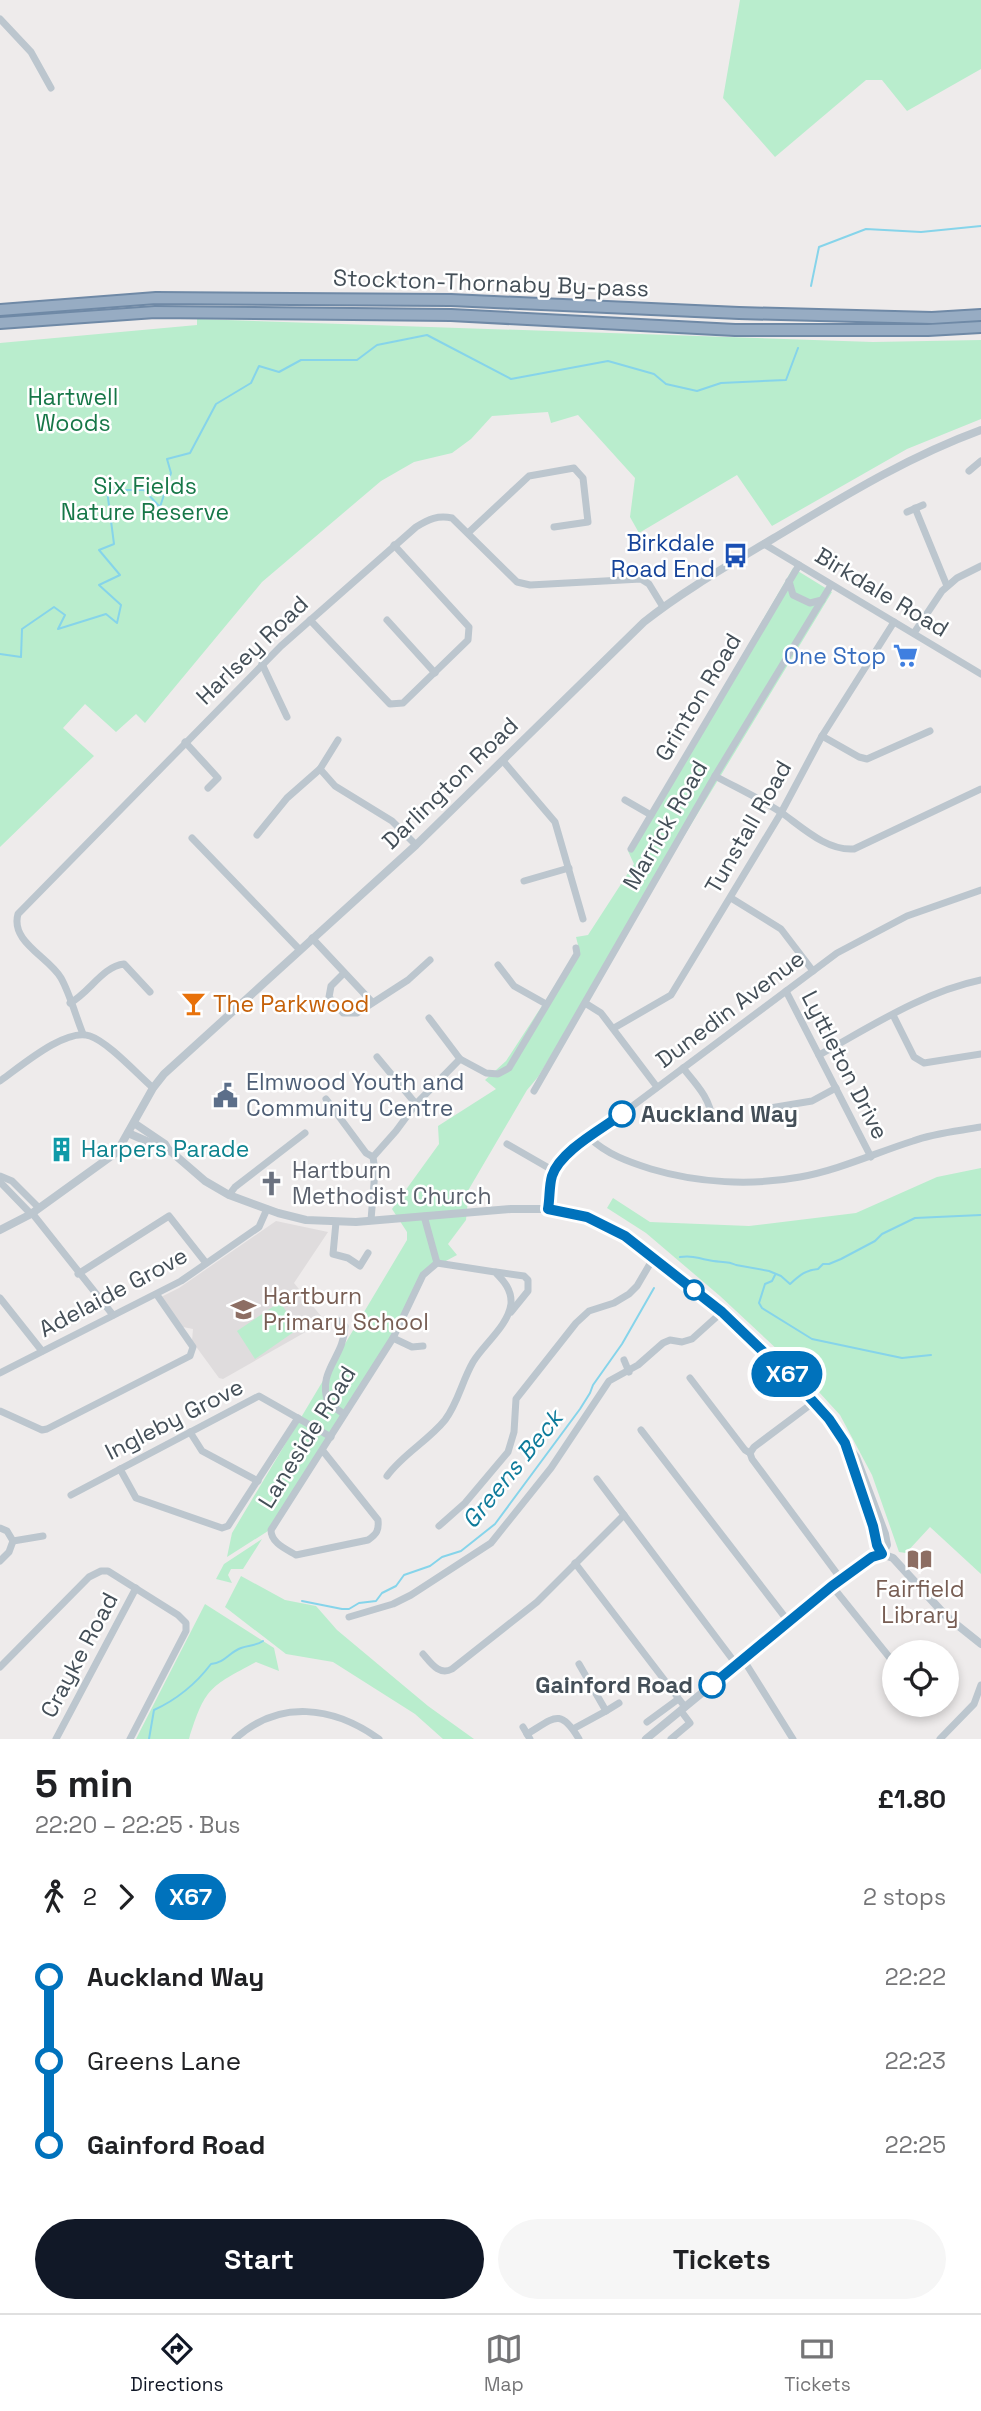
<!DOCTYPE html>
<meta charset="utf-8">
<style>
body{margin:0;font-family:"Space Grotesk",sans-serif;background:#f6f6f6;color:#202124;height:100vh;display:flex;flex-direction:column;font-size:26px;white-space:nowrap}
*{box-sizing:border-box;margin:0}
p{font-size:23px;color:#757577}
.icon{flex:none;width:38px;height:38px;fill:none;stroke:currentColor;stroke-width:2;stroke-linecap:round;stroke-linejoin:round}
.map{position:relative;height:1739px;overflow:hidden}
.side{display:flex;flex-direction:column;background:#fff;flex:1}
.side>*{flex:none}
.badge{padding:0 14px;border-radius:23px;font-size:24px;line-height:46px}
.controls{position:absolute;left:882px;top:1640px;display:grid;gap:14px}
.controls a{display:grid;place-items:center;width:77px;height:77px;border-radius:50%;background:#fff;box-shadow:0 4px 10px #0003;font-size:35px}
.map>.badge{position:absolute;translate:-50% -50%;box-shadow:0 0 0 4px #fff}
.legs{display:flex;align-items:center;gap:10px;height:77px;padding:0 35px;font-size:23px}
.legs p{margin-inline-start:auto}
.headline{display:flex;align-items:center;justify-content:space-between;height:119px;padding:0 35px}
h1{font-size:38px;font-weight:600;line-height:52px}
.cta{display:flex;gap:14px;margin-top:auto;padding:14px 35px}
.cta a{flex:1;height:80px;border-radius:42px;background:#111827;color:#fff;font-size:28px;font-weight:600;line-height:80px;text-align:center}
.cta a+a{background:#f6f6f6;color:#202124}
ul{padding:0 35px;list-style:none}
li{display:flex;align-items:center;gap:24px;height:84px;font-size:26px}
li i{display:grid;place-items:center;width:10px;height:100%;margin:0 9px;background:currentColor}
li i::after{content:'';width:18px;height:18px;margin:-9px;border:5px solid;border-radius:50%;background:#fff}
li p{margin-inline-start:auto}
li:first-child i{background:linear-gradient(#0000 50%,currentColor 0)}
li:last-child i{background:linear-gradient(currentColor 50%,#0000 0)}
.menu{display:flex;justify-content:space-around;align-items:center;height:98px;border-top:2px solid #e0e0e0;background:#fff;font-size:19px;color:#757577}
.menu a{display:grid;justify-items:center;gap:4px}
.menu .active{color:#111827}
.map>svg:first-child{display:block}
.education{fill:#dfdcdd}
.green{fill:#b9edcd}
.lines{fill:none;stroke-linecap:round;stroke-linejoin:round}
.stream{stroke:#86d4ea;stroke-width:2}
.trunk-casing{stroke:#6f89a6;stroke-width:14}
.minor{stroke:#bcc6ce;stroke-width:7}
.tertiary{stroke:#bcc6ce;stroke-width:8}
.trunk{stroke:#97acc3;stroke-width:10}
.line-1-casing{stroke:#fff;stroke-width:16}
.line-1{stroke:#0072bc;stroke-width:10}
.stop-1-dot{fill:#fff;stroke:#0072bc;stroke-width:3.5}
.labels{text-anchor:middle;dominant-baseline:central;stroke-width:5;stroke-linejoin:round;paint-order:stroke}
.street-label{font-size:23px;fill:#444f58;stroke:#fff}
.park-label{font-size:23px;fill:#177748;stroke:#fff}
.transit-label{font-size:23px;fill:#164399;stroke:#fff;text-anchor:end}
.shop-label{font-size:23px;fill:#366cbe;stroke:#fff;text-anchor:end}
.food-label{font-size:23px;fill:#c56008;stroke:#fff;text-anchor:start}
.service-label{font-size:23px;fill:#4e5e75;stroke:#fff;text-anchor:start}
.stop-label{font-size:23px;font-weight:bold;fill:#444f58;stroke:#fff;text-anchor:start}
.culture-label{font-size:23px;fill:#0d838f;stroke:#fff;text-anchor:start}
.worship-label{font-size:23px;fill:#5b616d;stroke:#fff;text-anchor:start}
.education-label{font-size:23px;fill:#785e54;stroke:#fff;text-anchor:start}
.water-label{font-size:24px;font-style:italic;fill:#0e7b9b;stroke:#fff}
</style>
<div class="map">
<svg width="981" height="1739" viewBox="0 0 981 1739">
<rect width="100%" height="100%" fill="#eeebeb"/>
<polygon class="education" points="276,1221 328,1232 294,1283 325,1321 223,1379 219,1378 192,1341 193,1329 183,1327 161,1297 179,1288"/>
<g class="green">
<polygon points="740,0 981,0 981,69 907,111 882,80 866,80 775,157 723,98"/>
<polygon points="197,319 873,342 981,340 981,419 907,449 772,526 737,475 639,533 630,517 635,478 578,415 551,423 548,412 492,416 471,439 452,453 414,462 381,481 262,582 145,723 136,714 116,732 85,704 63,728 94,756 0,847 0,343 197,325"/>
<polygon points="793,568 832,592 538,1077 527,1090 469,1189 466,1220 448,1244 457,1255 429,1270 391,1339 268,1531 227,1557 232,1533 407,1240 407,1232 392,1209 439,1144 438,1126 496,1089 485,1080 506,1061 579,949 576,937 588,935 634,864 628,851"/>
<polygon points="981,1168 981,1574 930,1527 906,1553 899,1552 872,1475 840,1415 795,1366 720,1296 646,1233 607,1208 613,1198 650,1222 749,1226 856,1213 937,1177"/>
<polygon points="280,1302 298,1329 255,1359 237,1331"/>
<polygon points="262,1539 243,1569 231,1569 228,1575 232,1583 216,1579 224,1564"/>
<polygon points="241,1576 285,1600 316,1606 337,1630 428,1706 474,1739 443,1739 415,1714 333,1662 286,1654 225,1607"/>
<path d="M 205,1604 L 274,1648 L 279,1671 L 256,1662 C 209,1687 205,1688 189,1739 L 136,1739 Z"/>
</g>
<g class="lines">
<g class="stream">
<polyline points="811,286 819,247 866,229 921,232 981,226"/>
<polyline points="0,654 21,657 22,629 54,607 65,615 58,629 106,614 117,623 121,605 99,585 120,575 99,550 114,544 107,490 144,490 160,507 171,473 167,459 190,453 216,404 251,383 259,366 279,372 301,360 357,360 377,345 427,335 511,379 608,361 654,374 666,384 697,391 721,383 786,380 798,348"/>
<path d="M 680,1257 C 694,1255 696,1258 708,1260 C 718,1263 727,1260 736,1265 L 769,1271 L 781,1276 L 790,1284 C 799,1276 805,1270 818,1269 L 823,1264 L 829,1264 L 841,1259 L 875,1241 L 882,1234 L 915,1218 L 981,1215"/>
<polyline points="775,1275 772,1281 765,1284 759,1303 762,1308 812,1339 902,1358 931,1355"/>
<polyline points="302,1601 342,1609 349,1609 359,1603 376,1601 382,1593 396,1586 404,1575 430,1566 442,1557 461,1551 495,1524 580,1409 590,1393 593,1385 622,1344 654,1288"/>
<path d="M 149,1739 L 154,1710 C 178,1699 195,1685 211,1664 C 226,1662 228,1653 241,1648 C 249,1645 256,1646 263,1641"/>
</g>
<defs>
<g id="trunk">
<polyline points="0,310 156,298 451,300 739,313 932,318 981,315"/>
<polyline points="0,323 155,312 451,315 735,330 928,330 981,327"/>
</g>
</defs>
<use href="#trunk" class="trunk-casing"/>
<g class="minor">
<polyline points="0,19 31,52 51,88"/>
<polyline points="969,471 981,461"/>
<polyline points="915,508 947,586"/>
<polyline points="907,512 923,505"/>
<polyline points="468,533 529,476 574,468 583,478 588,522 554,527"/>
<polyline points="764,544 981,674"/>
<polyline points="789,581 793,595 810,603 822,600"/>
<polyline points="310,620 390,704 403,703 468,640 469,627 394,545"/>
<polyline points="387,620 435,673"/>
<polyline points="914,633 942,591 957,578 981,566"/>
<polyline points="262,664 287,717"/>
<polyline points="822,736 859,757 867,759 930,731"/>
<polyline points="185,742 218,778 208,788"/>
<polyline points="503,761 555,822 583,919"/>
<polyline points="320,769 338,740"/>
<path d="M 715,776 C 737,788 761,799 782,813 C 803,828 827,851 854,849 L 981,789"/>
<polyline points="625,800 651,815"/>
<polyline points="257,835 287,798 320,769 335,786 392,821 416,845"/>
<polyline points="192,838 300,950"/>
<polyline points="631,849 799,565"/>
<polyline points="524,881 569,868"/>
<polyline points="731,898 781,929 813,971"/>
<polyline points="312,938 372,1002"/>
<polyline points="498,965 514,986 546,1004"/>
<polyline points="344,973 331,986 329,997 343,1013 357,1013 408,980 430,960"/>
<polyline points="786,991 871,1157"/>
<path d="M 70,1003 C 89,993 103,966 124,964 L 150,992"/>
<polyline points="585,1003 601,1013 657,1087"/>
<polyline points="893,1015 914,1057 924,1063 981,1054"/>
<polyline points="429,1018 460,1059 486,1073 498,1074 509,1068 577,954 576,948"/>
<polyline points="614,1028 671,995 781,813 822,736 894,622"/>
<path d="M 83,1034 C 76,1017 70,994 61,978 C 49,957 10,942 18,914 L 281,646 L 416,527 C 429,519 438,515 452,518 L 517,582 L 530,585 L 641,579 L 649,584 L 663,607"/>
<path d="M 819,1055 C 870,1027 923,992 981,980"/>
<polyline points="377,1057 416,1104"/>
<path d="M 683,1068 C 696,1084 711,1099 712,1120"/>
<path d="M 0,1081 C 20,1067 66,1027 90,1036 C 108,1042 137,1074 153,1088"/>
<polyline points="534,1091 715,776 831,585"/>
<polyline points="326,1099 366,1153 373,1157"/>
<polyline points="757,1110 812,1101 836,1088"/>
<path d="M 590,1138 C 606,1154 629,1162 651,1169 C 698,1183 751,1186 800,1177 C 839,1170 875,1153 913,1141 C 934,1133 959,1131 981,1127"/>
<polyline points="507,1144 554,1171"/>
<polyline points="0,1176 12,1181 39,1208"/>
<polyline points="0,1182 31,1214"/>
<polyline points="229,1195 235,1187 305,1133"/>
<path d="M 549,1209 C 551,1187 551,1172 567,1155 L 837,953 L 907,916 L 981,890"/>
<polyline points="32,1213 113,1315"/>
<polyline points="371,1220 375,1171 373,1157 396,1131 416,1104 460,1059"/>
<polyline points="336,1222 333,1254 348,1258 360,1266 368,1253"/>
<polyline points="496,1272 524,1276 528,1280 528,1291 511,1312"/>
<polyline points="78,1274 169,1216 206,1263"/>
<polyline points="0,1298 42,1351"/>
<path d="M 337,1320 L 345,1326 C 344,1359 317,1369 328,1403 L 344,1414"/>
<polyline points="393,1338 412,1347 423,1346"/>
<polyline points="624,1360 629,1372"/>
<polyline points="0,1373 181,1281 259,1227 267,1209"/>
<polyline points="690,1378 745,1450 750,1453 752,1459 841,1579"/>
<polyline points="0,1411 42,1430 47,1429 190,1356 193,1347 157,1295"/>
<polyline points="641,1430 788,1621"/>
<polyline points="190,1432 202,1451 258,1481"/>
<path d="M 323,1451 L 378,1520 C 379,1530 377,1534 368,1540 L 296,1555 C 286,1549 271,1543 271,1530 L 393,1338 L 423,1275 L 437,1263 L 424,1216"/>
<polyline points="750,1453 754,1447 814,1402"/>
<polyline points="120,1469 136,1498 222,1528 228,1526 298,1418"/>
<path d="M 387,1476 C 403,1454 428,1441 445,1420 C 458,1403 462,1381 473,1362 C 484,1344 508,1326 511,1304 C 512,1290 504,1281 495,1272 L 437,1263"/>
<polyline points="597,1479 736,1664"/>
<polyline points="71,1495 259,1396 331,1437"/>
<polyline points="439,1526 465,1503 508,1452 514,1432 516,1399 576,1323 589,1311 614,1303 629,1294 637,1286 654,1257"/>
<polyline points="0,1528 7,1531 13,1541 9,1552 0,1561"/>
<polyline points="13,1541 43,1536"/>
<polyline points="575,1563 685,1707"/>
<polyline points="832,1586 894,1663"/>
<polyline points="349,1617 393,1604 411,1595 491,1543 551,1468 609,1381 638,1365 663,1343 670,1340 682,1342 692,1339 722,1312"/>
<path d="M 423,1654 C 431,1663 439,1676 452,1669 L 537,1602 L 624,1515"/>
<polyline points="743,1659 793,1739"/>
<polyline points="0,1667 89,1577 101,1571 108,1571 178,1615 186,1623 186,1631 130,1739"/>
<polyline points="606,1711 619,1703"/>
<polyline points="647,1722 677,1700"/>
<polyline points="523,1727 530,1739"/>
<polyline points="573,1729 606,1711 579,1664"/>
<path d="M 527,1734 C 554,1718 560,1707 579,1739"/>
<polyline points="56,1739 136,1588"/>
<path d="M 235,1739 C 279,1699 333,1706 379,1739"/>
<polyline points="671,1739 690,1723 681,1711"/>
<polyline points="940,1739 974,1704 981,1685"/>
</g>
<g class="tertiary">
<polyline points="134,1123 165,1144 168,1149 205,1181 229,1195 278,1213 306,1220 356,1222 511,1209 549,1209 588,1217 606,1225 625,1236 722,1312 814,1402 856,1457 885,1534 887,1545 882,1554"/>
<polyline points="128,1133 165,1149"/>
<path d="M 0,1230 L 31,1214 L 117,1152 L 153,1088 L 164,1074 L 416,845 L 644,622 C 684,590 729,565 774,538 C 841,498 907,457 981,430"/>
<polyline points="847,1448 873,1526 877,1545 882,1554"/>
<polyline points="882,1554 893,1558 946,1616 981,1644"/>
<polyline points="646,1739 832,1586 872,1557 882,1554"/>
</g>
<use href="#trunk" class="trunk"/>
</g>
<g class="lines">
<defs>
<path id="line-1" d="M 622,1114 C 602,1129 560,1151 552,1176 C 549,1186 550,1198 548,1209 L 587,1217 L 625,1236 L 722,1312 L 801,1388 L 829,1419 L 845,1443 L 873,1526 L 877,1545 L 882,1554 L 872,1557 L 832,1586 L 712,1685"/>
</defs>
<use href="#line-1" class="line-1-casing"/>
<use href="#line-1" class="line-1"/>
</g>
<defs>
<symbol id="bus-bare" viewBox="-9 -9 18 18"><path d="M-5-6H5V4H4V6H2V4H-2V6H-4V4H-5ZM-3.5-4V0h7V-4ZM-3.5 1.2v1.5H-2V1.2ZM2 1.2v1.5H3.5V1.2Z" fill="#1a4fb4" stroke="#fff" stroke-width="2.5" paint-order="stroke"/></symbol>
<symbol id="supermarket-bare" viewBox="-9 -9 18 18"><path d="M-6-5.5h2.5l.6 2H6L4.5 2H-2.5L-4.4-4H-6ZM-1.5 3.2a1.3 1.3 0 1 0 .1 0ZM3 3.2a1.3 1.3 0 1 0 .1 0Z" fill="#3f7fe0" stroke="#fff" stroke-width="2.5" paint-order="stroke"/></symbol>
<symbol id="bar-bare" viewBox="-9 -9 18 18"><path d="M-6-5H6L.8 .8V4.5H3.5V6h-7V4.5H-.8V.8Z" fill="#e8710a" stroke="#fff" stroke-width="2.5" paint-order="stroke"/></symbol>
<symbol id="civic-bare" viewBox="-9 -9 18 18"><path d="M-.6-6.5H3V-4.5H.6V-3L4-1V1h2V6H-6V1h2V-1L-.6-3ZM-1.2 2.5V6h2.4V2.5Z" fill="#5c6f8a" stroke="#fff" stroke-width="2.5" paint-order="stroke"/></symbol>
<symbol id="building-bare" viewBox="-9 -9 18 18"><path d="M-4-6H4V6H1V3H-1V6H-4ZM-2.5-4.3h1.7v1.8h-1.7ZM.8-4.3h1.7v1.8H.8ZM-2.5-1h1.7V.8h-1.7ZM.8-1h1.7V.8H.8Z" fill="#0f9aa8" stroke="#fff" stroke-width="2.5" paint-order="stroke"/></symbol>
<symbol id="church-bare" viewBox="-9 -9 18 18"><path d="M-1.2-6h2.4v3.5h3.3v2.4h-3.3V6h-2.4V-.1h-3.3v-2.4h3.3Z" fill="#6b7280" stroke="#fff" stroke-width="2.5" paint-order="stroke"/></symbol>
<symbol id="school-bare" viewBox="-9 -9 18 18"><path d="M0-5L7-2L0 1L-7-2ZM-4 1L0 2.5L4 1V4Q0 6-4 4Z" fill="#8d6e63" stroke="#fff" stroke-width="2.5" paint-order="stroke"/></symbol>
<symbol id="library-bare" viewBox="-9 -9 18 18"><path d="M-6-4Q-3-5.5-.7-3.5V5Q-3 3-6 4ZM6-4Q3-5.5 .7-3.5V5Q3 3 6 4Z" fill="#8d6e63" stroke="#fff" stroke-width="2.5" paint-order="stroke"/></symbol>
</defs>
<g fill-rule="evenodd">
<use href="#bus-bare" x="718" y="538" width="35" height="35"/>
<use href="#supermarket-bare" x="888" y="638" width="35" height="35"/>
<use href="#bar-bare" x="176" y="986" width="35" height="35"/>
<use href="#civic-bare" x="208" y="1078" width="35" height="35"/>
<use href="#building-bare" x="44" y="1132" width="35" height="35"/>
<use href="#church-bare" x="254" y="1166" width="35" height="35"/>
<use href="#school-bare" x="226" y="1292" width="35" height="35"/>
<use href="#library-bare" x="902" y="1542" width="35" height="35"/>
</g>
<g class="stop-1-dot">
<circle cx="622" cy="1114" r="12"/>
<circle cx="694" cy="1290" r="9"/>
<circle cx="712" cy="1685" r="12"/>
</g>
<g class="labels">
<g class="street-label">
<text transform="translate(491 283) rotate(2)">Stockton-Thornaby By-pass</text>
<text transform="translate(882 592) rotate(31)">Birkdale Road</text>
<text transform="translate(252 650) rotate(-44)">Harlsey Road</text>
<text transform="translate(698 697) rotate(-59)">Grinton Road</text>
<text transform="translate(450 783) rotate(-44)">Darlington Road</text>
<text transform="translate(665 825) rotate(-60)">Marrick Road</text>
<text transform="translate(748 827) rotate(-60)">Tunstall Road</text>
<text transform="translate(730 1009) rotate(-37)">Dunedin Avenue</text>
<text transform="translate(845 1065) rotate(63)">Lyttleton Drive</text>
<text transform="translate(113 1292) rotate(-28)">Adelaide Grove</text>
<text transform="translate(174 1419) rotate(-27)">Ingleby Grove</text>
<text transform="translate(307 1437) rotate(-58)">Laneside Road</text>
<text transform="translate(79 1655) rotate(-62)">Crayke Road</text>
</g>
<g class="park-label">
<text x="73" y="397">Hartwell<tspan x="73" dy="26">Woods</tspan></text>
<text x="145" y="486">Six Fields<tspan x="145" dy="26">Nature Reserve</tspan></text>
</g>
<g class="transit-label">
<text x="715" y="543">Birkdale<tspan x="715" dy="26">Road End</tspan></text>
</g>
<g class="shop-label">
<text x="886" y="656">One Stop</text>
</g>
<g class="food-label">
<text x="213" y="1004">The Parkwood</text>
</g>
<g class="service-label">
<text x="246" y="1082">Elmwood Youth and<tspan x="246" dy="26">Community Centre</tspan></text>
</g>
<g class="stop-label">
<text x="641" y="1114">Auckland Way</text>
<text x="693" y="1685" text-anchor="end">Gainford Road</text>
</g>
<g class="culture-label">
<text x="81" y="1149">Harpers Parade</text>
</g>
<g class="worship-label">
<text x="292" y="1170">Hartburn<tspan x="292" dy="26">Methodist Church</tspan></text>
</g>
<g class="education-label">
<text x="263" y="1296">Hartburn<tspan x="263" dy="26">Primary School</tspan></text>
<text x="920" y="1589" text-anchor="middle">Fairfield<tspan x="920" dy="26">Library</tspan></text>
</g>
<g class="water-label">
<text transform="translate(512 1469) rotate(-51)">Greens Beck</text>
</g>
</g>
</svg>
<div class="controls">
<a><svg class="icon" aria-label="locate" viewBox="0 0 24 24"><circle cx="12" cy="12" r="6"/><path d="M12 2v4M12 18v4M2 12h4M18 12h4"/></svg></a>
</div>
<b class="badge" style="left:787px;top:1374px;background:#0072bc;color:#fff">X67</b>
</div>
<section class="side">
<div class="headline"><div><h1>5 min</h1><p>22:20 – 22:25 · Bus</p></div><b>£1.80</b></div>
<div class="legs"><svg class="icon" aria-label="walk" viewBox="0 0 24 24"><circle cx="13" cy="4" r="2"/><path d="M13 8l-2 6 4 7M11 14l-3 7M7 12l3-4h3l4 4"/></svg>2<svg class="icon" aria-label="forward" viewBox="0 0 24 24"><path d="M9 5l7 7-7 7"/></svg><b class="badge" style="background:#0072bc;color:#fff">X67</b><p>2 stops</p></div>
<ul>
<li><i style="color:#0072bc"></i><b>Auckland Way</b><p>22:22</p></li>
<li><i style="color:#0072bc"></i><span>Greens Lane</span><p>22:23</p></li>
<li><i style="color:#0072bc"></i><b>Gainford Road</b><p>22:25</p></li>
</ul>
<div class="cta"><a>Start</a><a>Tickets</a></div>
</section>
<nav class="menu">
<a class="active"><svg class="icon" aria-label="directions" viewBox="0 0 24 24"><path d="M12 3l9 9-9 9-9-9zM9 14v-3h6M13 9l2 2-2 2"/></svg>Directions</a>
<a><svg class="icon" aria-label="map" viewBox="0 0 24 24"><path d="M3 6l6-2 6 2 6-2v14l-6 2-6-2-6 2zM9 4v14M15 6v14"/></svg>Map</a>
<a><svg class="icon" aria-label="tickets" viewBox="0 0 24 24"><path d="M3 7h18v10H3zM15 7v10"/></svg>Tickets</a>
</nav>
